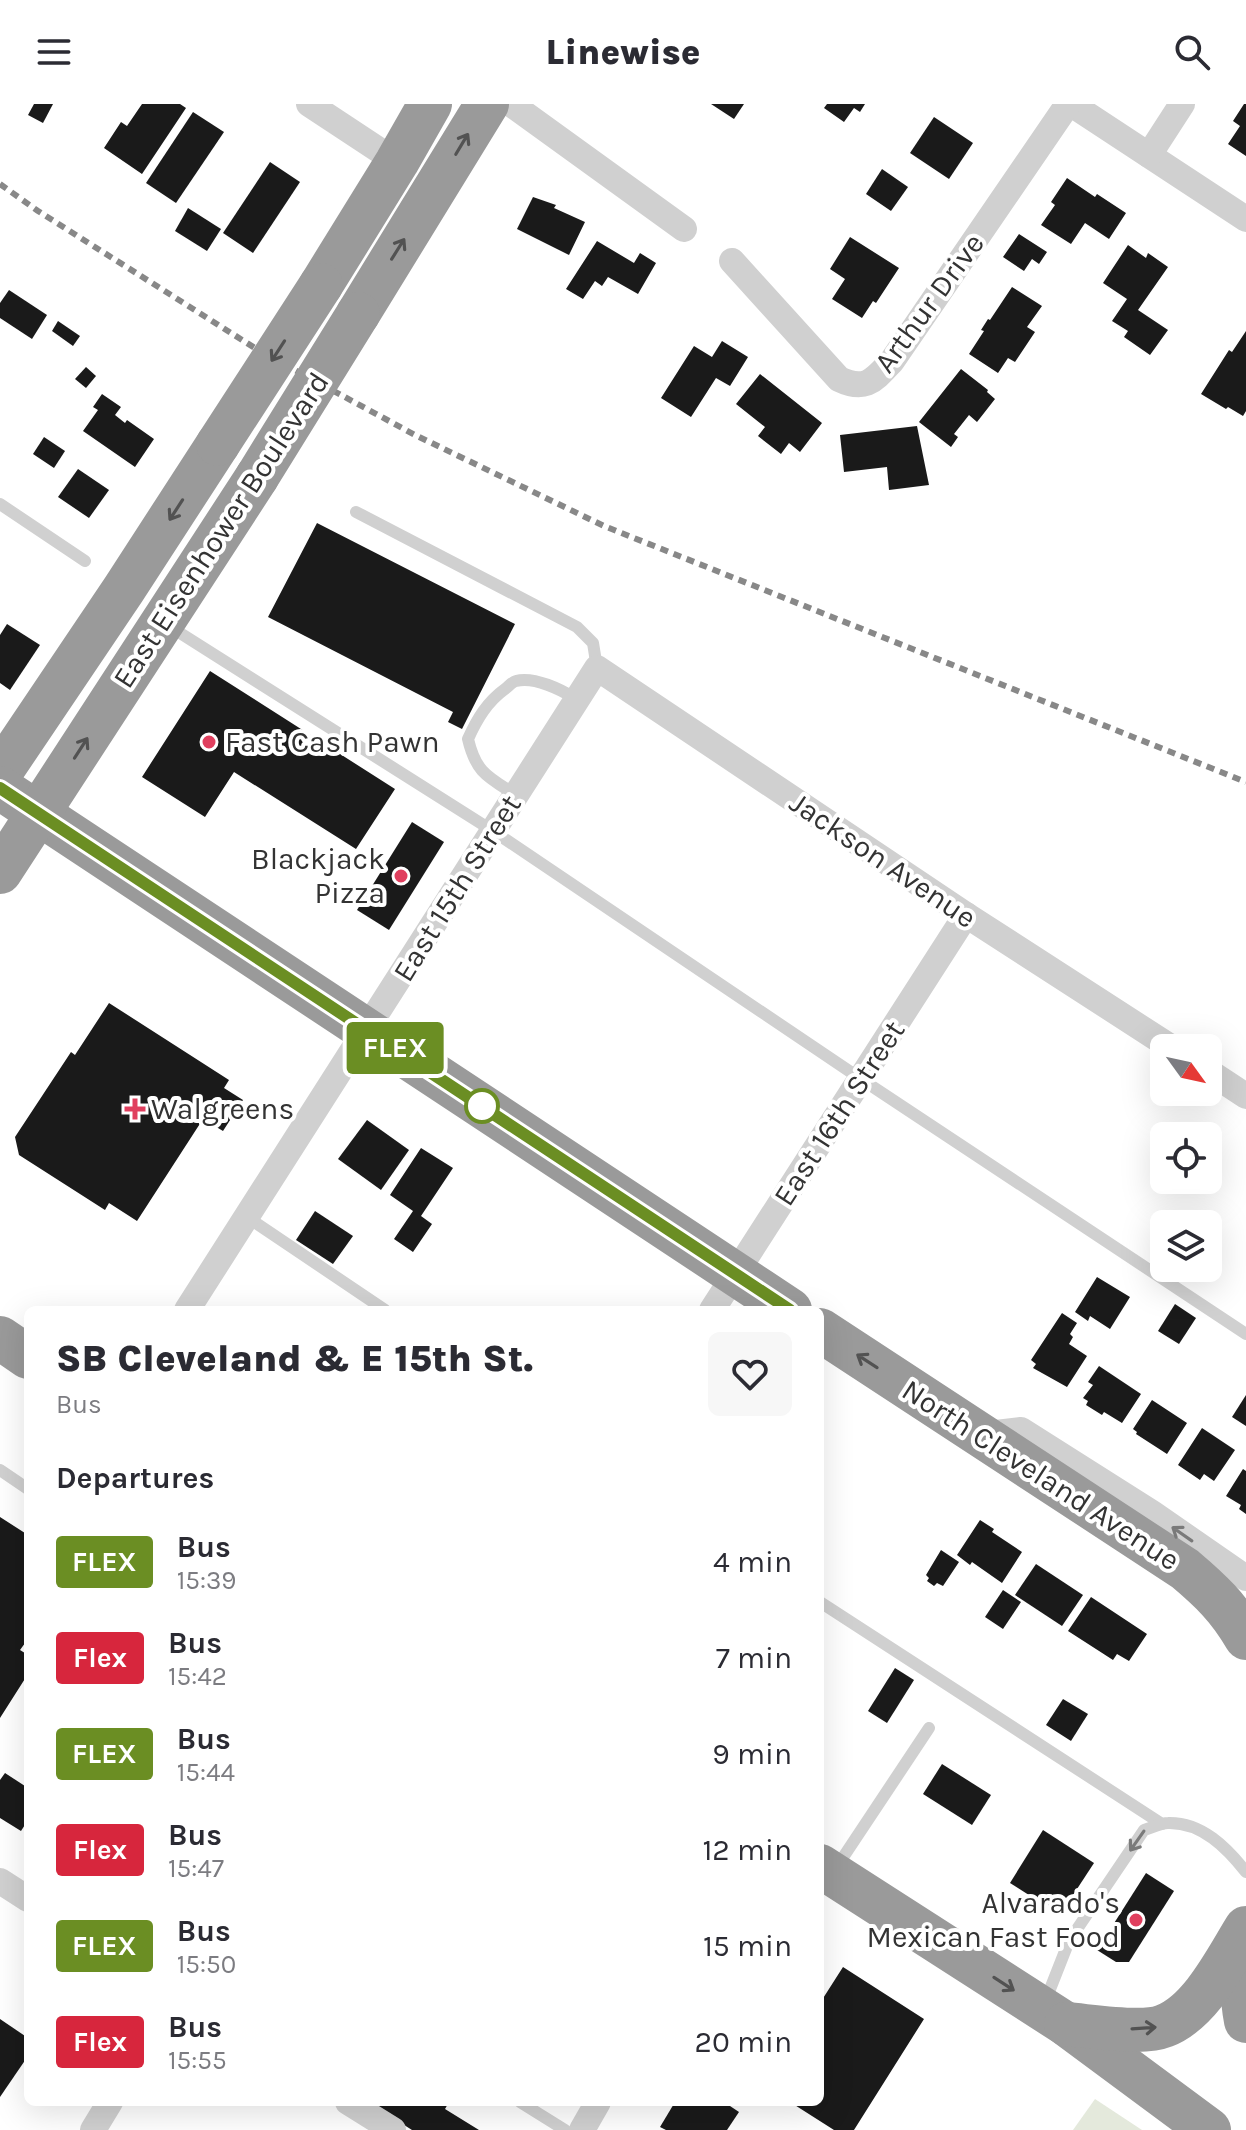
<!DOCTYPE html>
<style>
body{margin:0;font-family:Karla,sans-serif;background:#f7f7f7;color:#2b2b33;height:100vh;display:flex;flex-direction:column;font-size:30px;white-space:nowrap}
*{box-sizing:border-box;margin:0}
p{font-size:26px;color:#7c7c81}
.icon{flex:none;width:44px;height:44px;fill:none;stroke:currentColor;stroke-width:2;stroke-linecap:round;stroke-linejoin:round}
.map{position:relative;flex:1;overflow:hidden}
.sheet{position:absolute;left:24px;top:1202px;width:800px;height:800px;display:flex;flex-direction:column;background:#fff;border-radius:12px;box-shadow:0 8px 32px #0002}
.sheet>*{flex:none}
.badge{padding:0 16px;border-radius:6px;font-size:28px;line-height:52px}
.needle{width:52px;rotate:123deg}
.tools{position:absolute;left:1150px;top:930px;display:grid;gap:16px}
.tools a{display:grid;place-items:center;width:72px;height:72px;border-radius:12px;background:#fff;box-shadow:0 8px 32px #0002;font-size:40px}
.map>.badge{position:absolute;translate:-50% -50%;box-shadow:0 0 0 4px #fff}
h2{padding:0 32px;font-size:30px;line-height:72px}
.round{display:grid;place-items:center;flex:none;width:84px;height:84px;border-radius:12px;background:#f7f7f7}
.headline{display:flex;align-items:center;justify-content:space-between;height:136px;padding:0 32px}
h1{font-size:38px;font-weight:800;line-height:60px}
ul{padding:0;list-style:none}
li{display:flex;align-items:center;gap:24px;height:96px;padding:0 32px}
li div{flex:1}
li b{display:block;font-size:30px}
li em{font-style:normal}
li .badge{min-width:88px;font-weight:700;text-align:center}
header{display:flex;justify-content:space-between;align-items:center;height:104px;padding:0 32px;background:#fff;font-size:36px;font-weight:800}
.map>svg:first-child{display:block}
.green{fill:#e4e9dc}
.building{fill:#1a1a1a}
.lines{fill:none;stroke-linecap:round;stroke-linejoin:round}
.lane{stroke:#d0d0d0;stroke-width:12}
.street{stroke:#d0d0d0;stroke-width:26}
.highway{stroke:#9a9a9a;stroke-width:44}
.rail{stroke:#888;stroke-width:6;stroke-dasharray:8 6;stroke-linecap:butt}
.highway-bridge{stroke:#9a9a9a;stroke-width:44}
.oneway{stroke:#525252}
.oneway2{stroke:#7a7a7a}
.line-casing{stroke:#fff;stroke-width:18}
.line{stroke:#6b8e23;stroke-width:12}
.poi-dot{fill:#e03f5e;stroke:#fff;stroke-width:3}
.stop-dot{fill:#fff;stroke:#6b8e23;stroke-width:4}
.labels{text-anchor:middle;dominant-baseline:central;stroke-width:8;stroke-linejoin:round;paint-order:stroke}
.street-label{font-size:30px;fill:#333;stroke:#fff}
.poi-label{font-size:30px;fill:#333;stroke:#fff;text-anchor:start}
</style>
<header><svg class="icon" aria-label="menu" viewBox="0 0 24 24"><path d="M4 6h16M4 12h16M4 18h16"/></svg>Linewise<svg class="icon" aria-label="search" viewBox="0 0 24 24"><circle cx="10" cy="10" r="6"/><path d="M15 15l6 6"/></svg></header>
<div class="map">
<svg width="1246" height="2026" viewBox="0 0 1246 2026">
<rect width="100%" height="100%" fill="#fff"/>
<polygon class="green" points="1095,1995 1142,2026 1073,2026"/>
<g class="building">
<polygon points="34,0 53,0 43,19 28,11"/>
<polygon points="142,0 180,0 186,4 142,70 104,44 121,18 127,22"/>
<polygon points="711,0 744,0 734,15"/>
<polygon points="827,0 865,0 860,8 854,4 844,18 824,4"/>
<polygon points="1244,0 1246,0 1246,52 1228,40 1240,22 1233,17"/>
<polygon points="193,8 224,28 176,99 146,79"/>
<polygon points="934,13 973,39 949,75 910,49"/>
<polygon points="270,58 300,78 253,149 223,129"/>
<polygon points="882,65 908,83 891,107 866,90"/>
<polygon points="1067,74 1095,93 1097,90 1126,109 1109,135 1085,119 1071,140 1041,121 1055,101 1051,98"/>
<polygon points="533,93 556,101 554,104 585,118 569,151 517,125"/>
<polygon points="188,104 221,125 207,147 175,127"/>
<polygon points="1019,130 1047,148 1039,160 1032,155 1024,167 1003,153"/>
<polygon points="850,133 899,164 876,199 873,197 862,214 832,195 845,175 830,165"/>
<polygon points="597,137 634,159 640,149 656,159 638,190 608,173 602,182 595,177 583,195 566,185"/>
<polygon points="1128,141 1146,154 1148,149 1168,163 1138,206 1168,226 1150,251 1124,233 1128,227 1112,217 1127,195 1103,179"/>
<polygon points="1012,183 1042,202 1027,223 1035,228 1015,258 1008,254 998,269 969,250 984,227 981,226 988,215 990,216"/>
<polygon points="9,186 47,211 32,235 0,214 0,199"/>
<polygon points="58,217 80,232 73,242 52,227"/>
<polygon points="1246,227 1246,307 1243,312 1228,303 1226,305 1201,290 1229,246 1232,248"/>
<polygon points="722,237 748,253 730,282 716,274 691,313 661,294 694,242 712,253"/>
<polygon points="86,263 96,272 86,284 75,275"/>
<polygon points="961,265 988,286 987,288 995,295 977,318 969,311 954,330 958,333 951,343 919,318"/>
<polygon points="760,270 822,319 800,348 789,339 781,350 758,332 765,323 736,300"/>
<polygon points="102,290 121,303 115,311 125,319 127,316 154,335 135,363 83,327 98,306 93,303"/>
<polygon points="917,322 929,381 889,386 887,363 844,368 840,331"/>
<polygon points="44,333 65,347 54,364 33,350"/>
<polygon points="78,365 109,386 89,414 58,393"/>
<polygon points="317,419 515,520 462,625 448,618 453,608 268,513"/>
<polygon points="7,520 40,541 10,586 0,579 0,531"/>
<polygon points="210,567 395,685 356,745 234,668 205,713 142,673"/>
<polygon points="412,718 444,738 389,826 357,806"/>
<polygon points="109,899 229,976 224,984 243,996 223,1027 203,1015 137,1117 109,1099 105,1106 19,1051 15,1033 71,948 75,951"/>
<polygon points="367,1016 409,1046 381,1086 338,1055"/>
<polygon points="421,1044 453,1064 421,1112 432,1120 413,1148 394,1135 413,1107 390,1091"/>
<polygon points="315,1107 353,1132 333,1160 296,1136"/>
<polygon points="1097,1173 1130,1193 1110,1225 1090,1212 1088,1217 1075,1208"/>
<polygon points="1175,1200 1196,1214 1179,1240 1158,1227"/>
<polygon points="1062,1209 1077,1219 1070,1230 1073,1233 1069,1240 1087,1252 1067,1283 1033,1264 1036,1260 1031,1256"/>
<polygon points="1099,1262 1141,1290 1122,1319 1104,1308 1102,1311 1086,1301 1088,1297 1083,1294 1093,1281 1088,1278"/>
<polygon points="1246,1291 1246,1322 1232,1313"/>
<polygon points="1152,1296 1187,1319 1167,1350 1136,1330 1137,1328 1133,1325"/>
<polygon points="1202,1324 1235,1346 1214,1377 1204,1370 1200,1376 1178,1361"/>
<polygon points="1243,1365 1246,1367 1246,1410 1239,1405 1241,1401 1226,1392"/>
<polygon points="0,1413 28,1431 28,1535 20,1546 28,1551 28,1570 0,1614"/>
<polygon points="980,1416 994,1425 992,1428 1022,1448 1002,1479 972,1458 970,1461 957,1451"/>
<polygon points="941,1446 959,1458 943,1482 937,1479 934,1482 927,1477 929,1474 926,1471"/>
<polygon points="1036,1460 1083,1491 1062,1522 1015,1491"/>
<polygon points="1003,1486 1021,1498 1003,1525 985,1513"/>
<polygon points="1091,1493 1147,1530 1129,1557 1117,1550 1113,1556 1068,1527"/>
<polygon points="895,1564 914,1576 887,1619 868,1607"/>
<polygon points="1063,1595 1088,1610 1071,1637 1046,1621"/>
<polygon points="942,1660 991,1691 972,1721 923,1690"/>
<polygon points="5,1669 28,1684 28,1716 21,1727 0,1714 0,1676"/>
<polygon points="1043,1726 1094,1759 1060,1811 1010,1779"/>
<polygon points="1146,1769 1174,1787 1129,1858 1116,1858 1097,1846"/>
<polygon points="843,1863 924,1915 854,2026 834,2026 790,1998 820,1998 820,1899"/>
<polygon points="0,1915 28,1934 28,1952 0,1993"/>
<polygon points="368,1998 449,1998 445,2005 479,2026 412,2026"/>
<polygon points="675,1998 724,1998 739,2008 727,2026 666,2026 660,2023"/>
</g>
<g class="lines">
<g class="lane">
<polyline points="0,400 85,457"/>
<polyline points="356,408 577,523 593,539 597,564"/>
<polyline points="169,522 493,727 861,975 1246,1230"/>
<path d="M 516,691 C 488,673 476,669 468,635 C 477,615 487,598 505,585 C 509,582 512,578 516,577 C 534,572 562,586 576,595"/>
<polyline points="247,1113 385,1206"/>
<polyline points="0,1366 28,1385"/>
<polyline points="820,1498 1162,1720"/>
<polyline points="836,1764 929,1624"/>
<path d="M 1045,1898 L 1069,1837 L 1144,1726 C 1151,1724 1161,1719 1168,1719 C 1202,1718 1227,1744 1246,1768"/>
<polyline points="520,1998 565,2026"/>
</g>
<g class="street">
<polyline points="309,0 397,58"/>
<polyline points="511,0 684,125"/>
<polyline points="1071,0 1246,115"/>
<polyline points="1149,51 1182,0"/>
<path d="M 732,157 L 839,275 C 866,288 874,276 892,257 L 1068,0"/>
<polyline points="1208,967 1246,992"/>
<polyline points="187,1206 597,564 966,811 1172,944"/>
<polyline points="712,1206 966,811"/>
<polyline points="979,1331 1021,1326 1152,1409 1246,1474"/>
<polyline points="0,1777 28,1795"/>
<polyline points="348,1998 393,2026"/>
<polyline points="93,2026 110,1998"/>
<polyline points="582,2026 598,1998"/>
</g>
<g class="highway">
<polyline points="321,181 397,58 430,0"/>
<polyline points="358,210 487,0"/>
<polyline points="0,669 124,485 218,340"/>
<polyline points="0,684 790,1206"/>
<polyline points="0,768 257,373"/>
<path d="M 820,1226 L 1185,1465 C 1211,1487 1229,1504 1246,1534"/>
<polyline points="0,1234 28,1253"/>
<polyline points="820,1762 1066,1920 1209,2026"/>
<path d="M 1246,1828 C 1243,1858 1240,1887 1246,1917"/>
<path d="M 1066,1920 C 1091,1922 1142,1931 1164,1922 C 1201,1908 1226,1856 1246,1824"/>
</g>
<polyline class="rail" points="0,80 38,107 258,246 415,331 604,422 1246,678"/>
<g class="highway-bridge">
<polyline points="218,340 321,181"/>
<polyline points="257,373 358,210"/>
</g>
</g>
<defs><path id="oneway-shaft" d="M-6 0H5M1.5-3L5.5 0L1.5 3" fill="none" stroke-width="1.6" stroke-linecap="round" stroke-linejoin="round" transform="scale(2)"/></defs>
<g class="oneway">
<use href="#oneway-shaft" transform="translate(462 40) rotate(-59)"/>
<use href="#oneway-shaft" transform="translate(398 145) rotate(-58)"/>
<use href="#oneway-shaft" transform="translate(278 247) rotate(123)"/>
<use href="#oneway-shaft" transform="translate(176 406) rotate(123)"/>
<use href="#oneway-shaft" transform="translate(81 644) rotate(-57)"/>
<use href="#oneway-shaft" transform="translate(867 1257) rotate(-147)"/>
<use href="#oneway-shaft" transform="translate(1004 1880) rotate(33)"/>
<use href="#oneway-shaft" transform="translate(1144 1924) rotate(-4)"/>
</g>
<g class="oneway2">
<use href="#oneway-shaft" transform="translate(1182 1430) rotate(-145)"/>
<use href="#oneway-shaft" transform="translate(1137 1737) rotate(125)"/>
</g>
<g class="lines">
<defs>
<polyline id="line" points="0,684 790,1206"/>
</defs>
<use href="#line" class="line-casing"/>
<use href="#line" class="line"/>
</g>
<g class="poi-dot">
<circle cx="209" cy="638" r="8"/>
<circle cx="401" cy="772" r="8"/>
<path d="M131 993h8v8h8v8h-8v8h-8v-8h-8v-8h8z"/>
<circle cx="1136" cy="1816" r="8"/>
</g>
<circle class="stop-dot" cx="482" cy="1002" r="16"/>
<g class="labels">
<g class="street-label">
<text transform="translate(929 199) rotate(-54)">Arthur Drive</text>
<text transform="translate(221 426) rotate(-57)">East Eisenhower Boulevard</text>
<text transform="translate(883 756) rotate(34)">Jackson Avenue</text>
<text transform="translate(457 784) rotate(-58)">East 15th Street</text>
<text transform="translate(839 1009) rotate(-57)">East 16th Street</text>
<text transform="translate(1041 1371) rotate(33)">North Cleveland Avenue</text>
</g>
<g class="poi-label">
<text x="225" y="638">Fast Cash Pawn</text>
<text x="385" y="755" text-anchor="end">Blackjack<tspan x="385" dy="34">Pizza</tspan></text>
<text x="151" y="1005">Walgreens</text>
<text x="1120" y="1799" text-anchor="end">Alvarado's<tspan x="1120" dy="34">Mexican Fast Food</tspan></text>
</g>
</g>
</svg>
<div class="tools">
<a><svg class="needle" viewBox="-14 -14 28 28"><path d="M0-13l5 13h-10z" fill="#e53935"/><path d="M0 13l5-13h-10z" fill="#7c7c81"/></svg></a>
<a><svg class="icon" aria-label="locate" viewBox="0 0 24 24"><circle cx="12" cy="12" r="6"/><path d="M12 2v4M12 18v4M2 12h4M18 12h4"/></svg></a>
<a><svg class="icon" aria-label="layers" viewBox="0 0 24 24"><path d="M12 4l9 5-9 5-9-5zM3 14l9 5 9-5"/></svg></a>
</div>
<b class="badge" style="left:395px;top:944px;background:#6b8e23;color:#fff">FLEX</b>
<section class="sheet">
<div class="headline"><div><h1>SB Cleveland &amp; E 15th St.</h1><p>Bus</p></div><a class="round"><svg class="icon" aria-label="heart" viewBox="0 0 24 24"><path d="M12 20l-8-8c-3-5 5-10 8-4 3-6 11-1 8 4z"/></svg></a></div>
<h2>Departures</h2>
<ul>
<li><span class="badge" style="background:#6b8e23;color:#fff">FLEX</span><div><b>Bus</b><p>15:39</p></div><em>4 min</em></li>
<li><span class="badge" style="background:#d7263d;color:#fff">Flex</span><div><b>Bus</b><p>15:42</p></div><em>7 min</em></li>
<li><span class="badge" style="background:#6b8e23;color:#fff">FLEX</span><div><b>Bus</b><p>15:44</p></div><em>9 min</em></li>
<li><span class="badge" style="background:#d7263d;color:#fff">Flex</span><div><b>Bus</b><p>15:47</p></div><em>12 min</em></li>
<li><span class="badge" style="background:#6b8e23;color:#fff">FLEX</span><div><b>Bus</b><p>15:50</p></div><em>15 min</em></li>
<li><span class="badge" style="background:#d7263d;color:#fff">Flex</span><div><b>Bus</b><p>15:55</p></div><em>20 min</em></li>
</ul>
</section>
</div>
